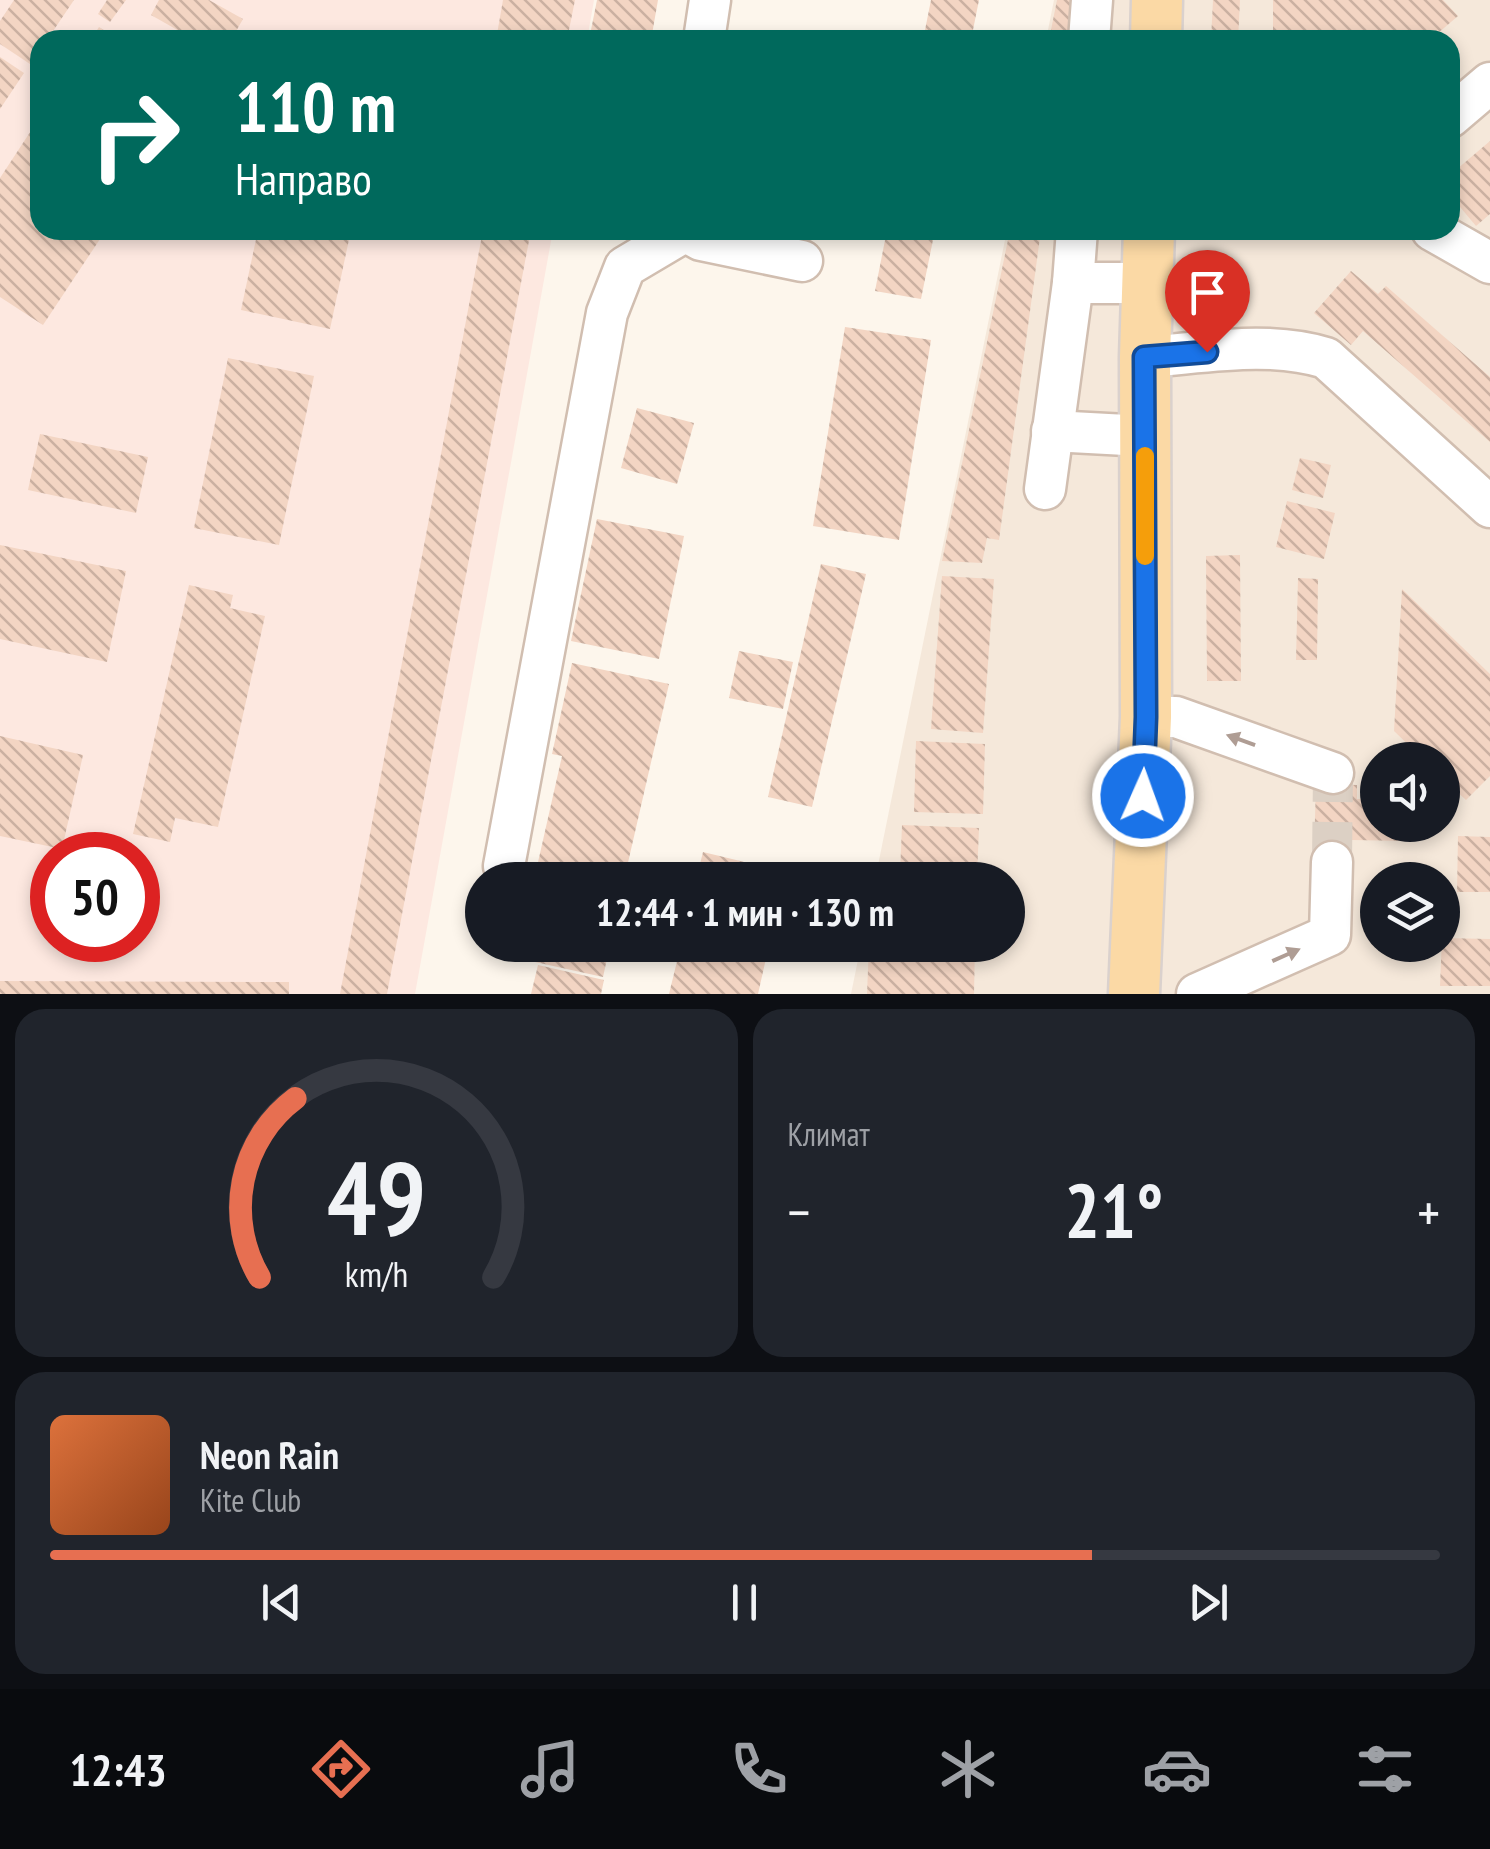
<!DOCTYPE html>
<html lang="ru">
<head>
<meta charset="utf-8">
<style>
	body { margin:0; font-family:"PT Sans Narrow",sans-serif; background:#20242c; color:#f1f3f6; height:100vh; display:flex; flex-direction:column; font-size:38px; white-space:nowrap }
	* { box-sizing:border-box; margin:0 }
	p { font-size:32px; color:#9ea1a6 }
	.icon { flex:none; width:55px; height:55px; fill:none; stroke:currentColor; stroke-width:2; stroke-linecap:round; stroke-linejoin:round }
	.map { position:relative; height:994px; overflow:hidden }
	.panel { display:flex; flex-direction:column; gap:15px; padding:15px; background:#0d0f14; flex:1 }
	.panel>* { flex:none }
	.guide { position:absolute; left:30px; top:30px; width:1430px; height:210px; border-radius:30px; box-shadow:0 5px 15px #0003; background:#00695c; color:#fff; overflow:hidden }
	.controls { position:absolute; left:1360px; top:742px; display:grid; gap:20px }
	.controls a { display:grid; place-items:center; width:100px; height:100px; border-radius:50%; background:#171b24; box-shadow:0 5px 15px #0003; font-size:50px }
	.speed { position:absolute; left:30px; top:832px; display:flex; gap:20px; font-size:50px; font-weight:700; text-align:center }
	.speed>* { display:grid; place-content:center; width:130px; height:130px; border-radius:50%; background:#171b24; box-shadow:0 5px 15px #0003; line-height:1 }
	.speed .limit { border:15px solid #d22; background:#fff; color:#111 }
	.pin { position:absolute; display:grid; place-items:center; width:85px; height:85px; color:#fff; margin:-102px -42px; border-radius:50% 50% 50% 0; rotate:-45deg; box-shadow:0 0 10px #0007 }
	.pin .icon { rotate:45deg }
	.me { position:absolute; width:110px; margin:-55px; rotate:2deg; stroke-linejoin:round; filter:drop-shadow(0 0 8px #0008) }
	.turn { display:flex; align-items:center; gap:35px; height:210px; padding:0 40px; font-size:45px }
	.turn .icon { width:130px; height:130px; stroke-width:2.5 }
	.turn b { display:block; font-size:70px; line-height:85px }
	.big { font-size:75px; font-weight:700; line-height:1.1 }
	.panel .card { flex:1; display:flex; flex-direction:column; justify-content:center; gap:15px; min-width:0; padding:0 35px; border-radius:30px; background:#20242c }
	.panel .dial { align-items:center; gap:0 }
	.dial svg { height:260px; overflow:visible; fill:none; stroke:#363941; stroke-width:7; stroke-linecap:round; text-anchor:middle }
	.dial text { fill:#f1f3f6; stroke:none }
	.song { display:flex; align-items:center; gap:30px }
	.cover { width:120px; height:120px; border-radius:15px; background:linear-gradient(135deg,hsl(20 70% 55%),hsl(20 70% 35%)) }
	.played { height:10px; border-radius:5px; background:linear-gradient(90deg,#e76f51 75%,#363941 75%) }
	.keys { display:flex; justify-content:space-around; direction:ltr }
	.heat { display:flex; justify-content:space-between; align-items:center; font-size:55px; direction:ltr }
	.panel .tiles { flex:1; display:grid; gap:15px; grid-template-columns:1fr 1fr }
	.card:last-child { grid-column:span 2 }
	.trip { position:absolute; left:465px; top:862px; width:560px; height:100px; border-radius:50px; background:#171b24; box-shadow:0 5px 15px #0003; font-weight:700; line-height:100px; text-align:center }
	.dock { display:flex; height:160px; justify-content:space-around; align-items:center; background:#090b0e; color:#9ea1a6 }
	.dock .icon { width:70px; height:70px }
	.dock .selected { color:#e76f51 }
	.dock b { font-size:45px; color:#f1f3f6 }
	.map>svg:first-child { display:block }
</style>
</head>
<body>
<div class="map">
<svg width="1490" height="994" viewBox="0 0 1490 994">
	<defs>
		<pattern id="building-back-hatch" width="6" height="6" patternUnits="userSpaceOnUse" patternTransform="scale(2.5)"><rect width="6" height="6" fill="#f3d5c3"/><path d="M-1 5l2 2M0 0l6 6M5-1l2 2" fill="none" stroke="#cab0a1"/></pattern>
	</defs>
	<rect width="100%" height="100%" fill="#fdf6ec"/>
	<!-- residential -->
	<path fill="#f5e8da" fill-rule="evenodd" d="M1054,0H1490V994H851L861,945H1008V880H875L1007,230H1450V40H1046ZM1378,760H1442V825H1378ZM1378,880H1442V945H1378Z"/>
	<!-- commercial -->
	<path fill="#fde8e0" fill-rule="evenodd" d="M0,0H594L587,40H40V230H553L415,994H0ZM52,855H138V940H52Z"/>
	<!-- building -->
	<g fill="url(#building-back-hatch)">
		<path d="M14,0H74L47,40H40V50L30,64L0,44V21Z"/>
		<path d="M107,0H126L110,22L98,14Z"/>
		<path d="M159,0H209L243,19L231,40H195L151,15Z"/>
		<path d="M503,0H575L567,40H496Z"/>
		<path d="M597,0H658L651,40H589Z"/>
		<path d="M931,0H979L971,40H923Z"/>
		<path d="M1057,0H1073L1067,40H1049Z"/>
		<path d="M1213,0H1240L1238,40H1211Z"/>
		<path d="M1273,0H1443L1458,16L1430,40H1273Z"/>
		<path d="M99,27L119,40H91Z"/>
		<path d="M0,57L24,73L0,109Z"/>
		<path d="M40,117V230H106L43,325L0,297V178Z"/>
		<path d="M1490,141V214L1476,226L1450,195V175Z"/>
		<path d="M258,230H351L330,329L241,310Z"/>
		<path d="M483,230H531L387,994H340Z"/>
		<path d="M887,230H935L921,299L875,291Z"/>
		<path d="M1010,230H1041L999,540L987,538L982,563L942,561Z"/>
		<path d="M1351,271L1378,294L1386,286L1490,377V442L1363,331L1351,345L1314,313Z"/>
		<path d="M845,327L931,340L899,540L813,526Z"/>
		<path d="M228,358L314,376L279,545L194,528Z"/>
		<path d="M637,408L694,423L677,484L621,468Z"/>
		<path d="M40,434L148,457L136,513L28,490Z"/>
		<path d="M1300,458L1331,465L1323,498L1292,490Z"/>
		<path d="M1287,501L1335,513L1324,559L1276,547Z"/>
		<path d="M597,519L684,536L659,659L571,641Z"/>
		<path d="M0,545L126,571L107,662L0,639Z"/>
		<path d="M1240,555L1241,681H1207L1206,556Z"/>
		<path d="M821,564L866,574L812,807L768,797Z"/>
		<path d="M942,576L994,579L983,733L931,729Z"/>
		<path d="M1298,578L1318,579L1317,660H1296Z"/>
		<path d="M189,585L233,595L230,608L265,616L218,827L175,818L170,842L133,834Z"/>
		<path d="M1402,589L1490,674V776L1466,800L1442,778V760H1424L1394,731Z"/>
		<path d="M739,651L793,662L783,709L729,698Z"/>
		<path d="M572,663L669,684L624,880H534L562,756L552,754Z"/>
		<path d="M0,736L83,755L62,849L0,836Z"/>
		<path d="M916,741L985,744L983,814L914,812Z"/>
		<path d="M1316,784L1357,785V799H1378V825H1405L1404,841L1352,840V852L1314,851Z"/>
		<path d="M902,825L979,828L977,877L900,874Z"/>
		<path d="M1458,836L1490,837V892H1457Z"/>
		<path d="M703,852L786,872L785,880H696Z"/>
		<path d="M1442,938L1490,939V986H1440Z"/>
		<path d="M520,945H610L603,977L517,958Z"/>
		<path d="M681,945H769L758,994H669Z"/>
		<path d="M869,945H975L974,994H867Z"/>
		<path d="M538,965L604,980L601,994H531Z"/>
		<path d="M0,981L289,982V994H0Z"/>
	</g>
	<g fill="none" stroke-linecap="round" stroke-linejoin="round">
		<!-- minor-tunnel -->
		<path stroke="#dcd0c4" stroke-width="40" stroke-dasharray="40 20" stroke-linecap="butt" d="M1332,862L1333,773"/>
		<!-- minor casing -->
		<g stroke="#d1beb0" stroke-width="45">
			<g id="minor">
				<path d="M704,40L710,0"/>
				<path d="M1089,40L1092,0"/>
				<path d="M1450,117L1490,83"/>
				<path d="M683,230L701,240L802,261"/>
				<path d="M1432,230L1490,263"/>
				<path d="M1073,283H1147"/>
				<path d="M1145,357C1204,353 1268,340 1326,358L1490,507"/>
				<path d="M1052,431L1145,436"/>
				<path d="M1045,489L1073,283L1077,230"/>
				<path d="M1146,717H1176L1333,773"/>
				<path d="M504,866L607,313L625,267L684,232"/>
				<path d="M1197,994L1330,935L1332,862"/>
			</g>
		</g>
		<!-- major casing -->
		<g stroke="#dad1cd" stroke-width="55">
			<g id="major">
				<path d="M1156,40L1157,0"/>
				<path d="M1134,994L1146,717L1145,357L1149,230"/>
			</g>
		</g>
		<!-- minor -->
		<use href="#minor" stroke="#fff" stroke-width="40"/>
		<!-- major -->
		<use href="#major" stroke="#fbd9a5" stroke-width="50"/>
	</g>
	<!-- one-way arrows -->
	<defs><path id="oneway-solid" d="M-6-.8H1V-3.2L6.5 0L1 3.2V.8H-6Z" transform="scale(2.5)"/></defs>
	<g fill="#af9d94">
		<use href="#oneway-solid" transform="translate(1241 740) rotate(-160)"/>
		<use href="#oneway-solid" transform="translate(1286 955) rotate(-24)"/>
	</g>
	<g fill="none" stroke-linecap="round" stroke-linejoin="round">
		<!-- route casing -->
		<g stroke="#114b97" stroke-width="25">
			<path id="route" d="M1143,796L1146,717L1144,357L1207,352"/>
		</g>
		<!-- route -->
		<use href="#route" stroke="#1a73e8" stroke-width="18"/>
		<!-- slow -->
		<path stroke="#f59e0b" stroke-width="18" d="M1145,456V556"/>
	</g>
</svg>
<div class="controls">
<a><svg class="icon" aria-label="sound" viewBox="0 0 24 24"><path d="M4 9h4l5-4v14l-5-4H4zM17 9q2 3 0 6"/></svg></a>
<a><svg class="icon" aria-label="layers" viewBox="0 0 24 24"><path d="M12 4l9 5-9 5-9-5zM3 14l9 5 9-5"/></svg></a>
</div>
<div class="speed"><div class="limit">50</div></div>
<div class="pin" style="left:1207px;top:352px;background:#d93025"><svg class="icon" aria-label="arrive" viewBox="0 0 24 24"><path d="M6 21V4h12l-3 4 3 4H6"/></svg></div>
<svg class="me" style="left:1143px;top:796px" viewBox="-20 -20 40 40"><circle r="17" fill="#1a73e8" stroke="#fff" stroke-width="3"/><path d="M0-11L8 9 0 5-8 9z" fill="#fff"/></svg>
<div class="trip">12:44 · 1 мин · 130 m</div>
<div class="guide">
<div class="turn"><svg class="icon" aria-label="right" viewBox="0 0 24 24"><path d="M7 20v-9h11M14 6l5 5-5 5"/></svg><div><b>110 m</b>Направо</div></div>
</div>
</div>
<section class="panel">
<div class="tiles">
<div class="card dial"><svg viewBox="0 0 100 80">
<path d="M14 69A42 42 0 1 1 86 69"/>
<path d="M14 69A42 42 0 0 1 25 14" stroke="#e76f51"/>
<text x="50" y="56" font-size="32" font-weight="700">49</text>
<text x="50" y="72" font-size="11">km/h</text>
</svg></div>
<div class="card"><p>Климат</p>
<div class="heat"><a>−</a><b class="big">21°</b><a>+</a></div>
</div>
<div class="card">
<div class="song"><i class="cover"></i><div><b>Neon Rain</b><p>Kite Club</p></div></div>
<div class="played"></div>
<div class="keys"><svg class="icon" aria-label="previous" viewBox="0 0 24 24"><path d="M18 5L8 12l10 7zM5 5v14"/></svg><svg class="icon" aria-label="pause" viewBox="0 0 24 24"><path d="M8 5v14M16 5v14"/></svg><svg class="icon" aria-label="next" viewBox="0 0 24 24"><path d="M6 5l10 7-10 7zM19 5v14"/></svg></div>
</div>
</div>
</section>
<nav class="dock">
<b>12:43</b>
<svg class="icon selected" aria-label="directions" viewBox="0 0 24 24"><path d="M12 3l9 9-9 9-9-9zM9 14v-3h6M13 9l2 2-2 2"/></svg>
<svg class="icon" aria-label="music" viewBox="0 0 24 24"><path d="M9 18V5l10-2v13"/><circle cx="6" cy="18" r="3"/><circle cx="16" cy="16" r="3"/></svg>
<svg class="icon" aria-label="phone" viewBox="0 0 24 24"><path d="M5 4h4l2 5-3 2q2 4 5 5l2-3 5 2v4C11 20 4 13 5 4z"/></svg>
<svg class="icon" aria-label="climate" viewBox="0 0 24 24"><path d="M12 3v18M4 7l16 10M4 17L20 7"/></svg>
<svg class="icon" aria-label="car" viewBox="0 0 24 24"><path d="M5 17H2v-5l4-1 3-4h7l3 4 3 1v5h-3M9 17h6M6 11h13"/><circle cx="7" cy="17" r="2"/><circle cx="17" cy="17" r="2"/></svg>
<svg class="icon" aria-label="filters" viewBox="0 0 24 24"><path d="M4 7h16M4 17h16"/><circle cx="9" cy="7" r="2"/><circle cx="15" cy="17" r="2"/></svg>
</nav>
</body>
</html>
